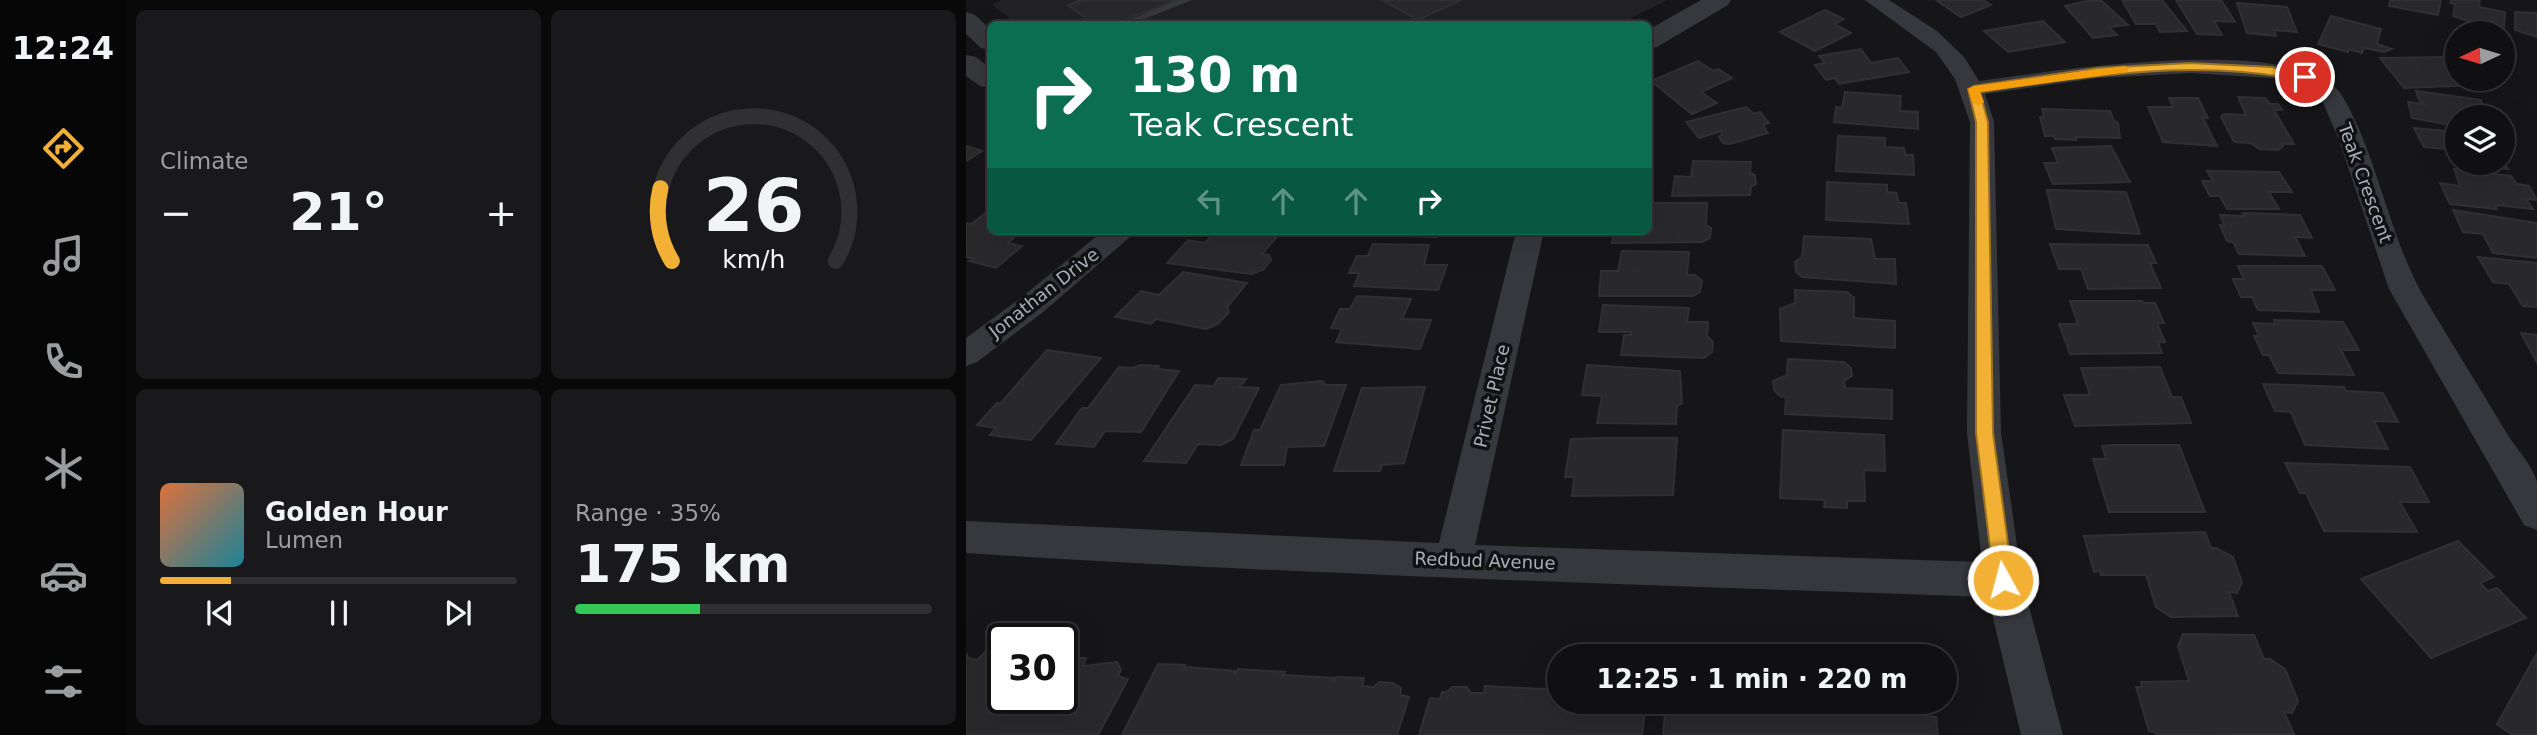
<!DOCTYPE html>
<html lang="en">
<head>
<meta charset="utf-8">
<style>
	body { margin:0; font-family:"DejaVu Sans",sans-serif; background:#19191b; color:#f1f3f6; height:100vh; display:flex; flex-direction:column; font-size:26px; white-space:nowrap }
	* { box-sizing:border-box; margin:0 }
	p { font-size:23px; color:#9c9d9f }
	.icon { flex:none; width:38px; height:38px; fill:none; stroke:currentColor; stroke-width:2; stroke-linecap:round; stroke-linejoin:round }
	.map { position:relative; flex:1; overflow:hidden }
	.sheet { display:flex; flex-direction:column; gap:10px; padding:10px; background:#09090a; width:840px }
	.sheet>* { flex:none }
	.top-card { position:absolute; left:21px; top:21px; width:665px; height:214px; border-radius:10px; box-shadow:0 7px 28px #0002,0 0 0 2px #303032; background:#0b6e4f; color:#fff; overflow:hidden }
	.needle { width:46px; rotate:266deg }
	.tools { position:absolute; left:1479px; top:21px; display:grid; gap:14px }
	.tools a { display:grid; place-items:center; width:70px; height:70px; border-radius:50%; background:#101012; box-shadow:0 7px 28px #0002,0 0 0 2px #303032; font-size:35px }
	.speed { position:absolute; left:21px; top:623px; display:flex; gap:14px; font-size:35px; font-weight:700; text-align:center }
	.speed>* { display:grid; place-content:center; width:91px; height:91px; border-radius:50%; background:#101012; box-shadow:0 7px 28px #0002,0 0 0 2px #303032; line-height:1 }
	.speed .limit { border:4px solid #111; border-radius:10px; background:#fff; color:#111 }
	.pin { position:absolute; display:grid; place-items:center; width:60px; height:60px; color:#fff; margin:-30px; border:4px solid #fff; border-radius:50%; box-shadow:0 2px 7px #0007 }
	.me { position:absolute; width:77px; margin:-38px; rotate:353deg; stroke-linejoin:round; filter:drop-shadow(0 0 5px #0008) }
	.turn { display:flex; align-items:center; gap:24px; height:147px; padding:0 28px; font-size:32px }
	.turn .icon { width:91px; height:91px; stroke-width:2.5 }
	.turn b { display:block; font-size:49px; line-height:60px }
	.lanes { display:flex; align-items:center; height:66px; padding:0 28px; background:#0003; justify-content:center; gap:35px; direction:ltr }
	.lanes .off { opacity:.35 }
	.big { font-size:52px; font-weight:700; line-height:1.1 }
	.sheet .card { flex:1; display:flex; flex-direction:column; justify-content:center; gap:10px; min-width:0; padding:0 24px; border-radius:10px; background:#19191b }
	.sheet .dial { align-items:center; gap:0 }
	.dial svg { height:182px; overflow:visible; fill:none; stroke:#303032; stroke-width:7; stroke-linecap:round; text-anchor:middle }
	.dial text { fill:#f1f3f6; stroke:none }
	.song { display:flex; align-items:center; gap:21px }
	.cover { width:84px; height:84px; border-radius:10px; background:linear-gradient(135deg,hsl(20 70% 55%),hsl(190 70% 35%)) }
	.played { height:7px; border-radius:4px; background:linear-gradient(90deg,#f2b134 20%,#303032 20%) }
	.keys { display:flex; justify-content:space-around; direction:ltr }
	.heat { display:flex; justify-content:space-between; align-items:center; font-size:38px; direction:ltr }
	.charge { height:10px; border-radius:5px; background:linear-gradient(90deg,#34c759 35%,#303032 0) }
	.sheet .tiles { flex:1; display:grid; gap:10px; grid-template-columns:repeat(2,1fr) }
	.trip { position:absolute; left:581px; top:644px; width:410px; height:70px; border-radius:35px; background:#101012; box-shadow:0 7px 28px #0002,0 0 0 2px #303032; font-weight:700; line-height:70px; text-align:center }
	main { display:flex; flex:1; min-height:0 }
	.menu { display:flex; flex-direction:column; width:126px; justify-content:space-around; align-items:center; background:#060607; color:#9c9d9f }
	.menu .icon { width:49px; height:49px }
	.menu .on { color:#f2b134 }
	.menu b { font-size:32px; color:#f1f3f6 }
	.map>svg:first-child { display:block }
</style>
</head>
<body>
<main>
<nav class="menu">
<b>12:24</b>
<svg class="icon on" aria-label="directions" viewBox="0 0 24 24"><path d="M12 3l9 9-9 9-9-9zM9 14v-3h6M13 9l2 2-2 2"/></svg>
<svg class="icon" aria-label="music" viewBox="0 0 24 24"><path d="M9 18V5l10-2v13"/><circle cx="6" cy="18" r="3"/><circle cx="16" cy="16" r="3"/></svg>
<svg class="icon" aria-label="phone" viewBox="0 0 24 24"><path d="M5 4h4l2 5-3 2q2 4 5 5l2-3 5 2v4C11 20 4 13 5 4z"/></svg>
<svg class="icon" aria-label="climate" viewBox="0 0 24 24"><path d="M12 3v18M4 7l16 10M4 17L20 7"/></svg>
<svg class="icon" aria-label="car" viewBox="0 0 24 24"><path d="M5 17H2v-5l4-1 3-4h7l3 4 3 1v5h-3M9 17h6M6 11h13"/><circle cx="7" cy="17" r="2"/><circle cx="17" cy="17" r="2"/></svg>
<svg class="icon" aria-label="filters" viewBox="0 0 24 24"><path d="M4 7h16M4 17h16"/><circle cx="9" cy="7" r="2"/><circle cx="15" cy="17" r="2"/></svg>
</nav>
<section class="sheet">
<div class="tiles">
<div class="card"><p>Climate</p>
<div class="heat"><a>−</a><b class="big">21°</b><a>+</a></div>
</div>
<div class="card dial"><svg viewBox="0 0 100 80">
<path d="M14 69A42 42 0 1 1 86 69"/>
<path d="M14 69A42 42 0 0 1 9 37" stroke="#f2b134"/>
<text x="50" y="56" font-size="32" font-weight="700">26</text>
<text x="50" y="72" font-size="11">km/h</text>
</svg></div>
<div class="card">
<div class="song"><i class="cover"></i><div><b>Golden Hour</b><p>Lumen</p></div></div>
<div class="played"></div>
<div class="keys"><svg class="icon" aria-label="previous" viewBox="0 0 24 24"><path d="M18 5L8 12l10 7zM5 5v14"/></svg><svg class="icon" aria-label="pause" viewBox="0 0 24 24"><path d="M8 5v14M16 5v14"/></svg><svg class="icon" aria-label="next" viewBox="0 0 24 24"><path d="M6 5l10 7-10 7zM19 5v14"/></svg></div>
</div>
<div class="card"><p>Range · 35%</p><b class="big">175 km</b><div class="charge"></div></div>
</div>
</section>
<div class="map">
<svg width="1571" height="735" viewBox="0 0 1571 735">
	<rect width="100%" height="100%" fill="#161618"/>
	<!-- built -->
	<path fill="#222225" d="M36,0H701L654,24H50L26,4Z"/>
	<!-- building -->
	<g fill="#29292c" stroke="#303034" stroke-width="2">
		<path d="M116,0H211L147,24H128L102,5Z"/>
		<path d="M416,0H495L452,20Z"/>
		<path d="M970,0H1017L1025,5L995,17Z"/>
		<path d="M1156,0H1196L1221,31L1194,32L1190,24H1170Z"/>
		<path d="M1210,0H1255L1269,22L1248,21L1256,35L1231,34Z"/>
		<path d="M1424,0H1475L1472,15L1423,6Z"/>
		<path d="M1485,0H1514L1513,7L1539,12L1538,28L1524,24L1523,28L1487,16L1489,4L1484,3Z"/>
		<path d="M1120,1H1136L1162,25L1143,27L1151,35L1127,38L1099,6Z"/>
		<path d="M1271,3L1321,7L1331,32L1308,30L1310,36L1281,33Z"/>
		<path d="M859,10L878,19L869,24L885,33L849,51L814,32Z"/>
		<path d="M1549,12L1571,13V37L1549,30Z"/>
		<path d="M1365,16L1415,29L1411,44L1426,49L1418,52L1398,48L1396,53L1383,49L1382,52L1352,44Z"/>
		<path d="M1077,21L1099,42L1042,52L1018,31Z"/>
		<path d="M895,49L905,63L932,58L943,72L873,84L869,78L860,80L849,65L859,63L853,56Z"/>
		<path d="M1482,57L1491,66V79H1504L1510,85L1438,88L1414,58Z"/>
		<path d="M732,61L748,71L752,69L766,78L735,92L751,103L726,114L685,81Z"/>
		<path d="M1450,91L1515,100L1521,117H1491L1490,126L1446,118L1442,102L1458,104L1453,100Z"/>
		<path d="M879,92L935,96L934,111L952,112V129L868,122L870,107L876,108Z"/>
		<path d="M1272,97L1299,98L1304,104H1312L1316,110H1308L1328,144H1316L1317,146L1312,150L1294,149L1284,143L1268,142L1255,117L1258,114L1280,115Z"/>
		<path d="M1203,98H1232L1242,118H1237L1251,146L1197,142L1182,107H1207Z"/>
		<path d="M780,107L788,114L794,112L803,123L797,125L802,133L764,144L757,143L753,137L757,133L755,131L733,138L720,122Z"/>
		<path d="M1076,109L1144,111L1148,121L1152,123L1154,138L1109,137L1110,140L1089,139L1088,136H1079L1074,117H1078Z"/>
		<path d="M1448,128L1491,132V163L1536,162L1542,169L1488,164L1479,149L1458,147Z"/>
		<path d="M872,136L919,138V147L938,148L939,155H947L948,175L870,171Z"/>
		<path d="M0,146L16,151L0,161Z"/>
		<path d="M1145,146L1164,182L1087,184L1078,163H1092L1086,148Z"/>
		<path d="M727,161L785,162L784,173L789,175L790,184L785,187L784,195L706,196L709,176L725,177Z"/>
		<path d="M1488,169L1545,176L1551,184L1563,186L1571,200L1560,199L1567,209L1529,205L1531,209L1484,204L1474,183L1494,186Z"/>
		<path d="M1241,171L1313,172L1326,192H1303L1313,209H1261L1254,196H1244L1236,181H1247Z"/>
		<path d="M861,182L921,185V192L930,193L933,203H940L943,224L860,220Z"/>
		<path d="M1081,190L1160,192L1174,234L1090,229Z"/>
		<path d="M682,203H741L740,225L745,228L744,238L736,242L646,243L648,231H682Z"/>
		<path d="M1487,210L1571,223V258L1527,253L1517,234L1497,232Z"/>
		<path d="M21,212L24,213V231H55L42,243L56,246L30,268L3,261L7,259L0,257V223L5,224Z"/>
		<path d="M1277,213L1334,215L1346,238L1329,237L1339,256L1273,254L1267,242L1261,241L1254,225L1259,226L1254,215L1278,216Z"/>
		<path d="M250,231H311L315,232L296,254L303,255L305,260L297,270L285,274L201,263L222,240L239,243Z"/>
		<path d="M410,231H474L471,237L408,235Z"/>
		<path d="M838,236L905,239L909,259H929L930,284L836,277L830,272L829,262L836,257Z"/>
		<path d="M407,244L463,245L458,265H481L472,290L388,286L393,273H383L391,256H402Z"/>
		<path d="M1084,244L1182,245L1190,263H1184L1195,288L1122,289L1115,269H1093Z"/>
		<path d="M656,251L723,252L721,275H729L736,281L734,292L727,296H633L635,271H652Z"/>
		<path d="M1512,257L1571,263V307L1557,306L1543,284L1527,282Z"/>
		<path d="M1272,266H1356L1369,290H1345L1353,312L1292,310L1286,297H1275L1267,279H1278Z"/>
		<path d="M217,272L281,283L261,307L263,312L252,324L240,329L190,319L185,324L149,317L175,291L193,295Z"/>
		<path d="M829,290L881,292L888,298V318L929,321V348L815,341L814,309L829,303Z"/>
		<path d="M391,296L445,299L436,319L465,320L454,349L370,342L376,329L365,328L374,309H384Z"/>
		<path d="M1104,301H1176L1177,303H1189L1198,323H1191L1199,342H1192L1196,353L1104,354L1093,324H1112Z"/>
		<path d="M637,305L723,308L721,322H742L741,336L747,342L746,352L738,358L655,355L658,335H665V332H633Z"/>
		<path d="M1308,320L1377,322L1393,350H1375L1388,375L1312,373L1303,355H1297L1288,336H1293L1287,323L1309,324Z"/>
		<path d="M1555,333L1571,335V363L1569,359Z"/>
		<path d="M81,350L135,358L65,440L24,435L30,428L11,425L31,403L34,404Z"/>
		<path d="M822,359L878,362L885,368L886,376L878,381L879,388L926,390V419L819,414L820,397L814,396L808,390L807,381L821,375Z"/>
		<path d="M174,365L193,366L191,369L213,371L175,432L139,431L128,447L90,444L116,408H122L153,367L167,368Z"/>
		<path d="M621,365L714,371L716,403L711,406L710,424L631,423L636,396L616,395Z"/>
		<path d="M1194,367L1206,397H1215L1225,423L1109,426L1098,395H1124L1115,368Z"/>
		<path d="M252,378L280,379L273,387L293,388L267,439L255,445L232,444L220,463L178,461L229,385L248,386Z"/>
		<path d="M356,381L360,385H380L358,446L321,447L318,465H275L288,430H294L315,385Z"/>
		<path d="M1297,384L1378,387L1380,391L1417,393L1432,422L1408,421L1422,449L1339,445L1325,412L1309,411Z"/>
		<path d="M459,387L438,463L416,465L414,471H368L396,388Z"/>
		<path d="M817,430L918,435L919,471L898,470L899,501H881V508L858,507L859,500L814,498Z"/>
		<path d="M635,438H711L707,495L606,496L608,477H599L605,439Z"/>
		<path d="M1146,445H1213L1239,512H1143L1127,459H1140L1136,446Z"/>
		<path d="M1319,463L1444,467L1463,502H1434L1451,532L1358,531L1340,493H1334Z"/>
		<path d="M1239,532L1245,548H1250L1267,557L1276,583L1271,593L1263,592L1272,616L1205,617L1190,607L1180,575H1135L1134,571L1128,572L1118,536Z"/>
		<path d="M1492,541L1528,577L1514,583L1522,591L1531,588L1560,618L1465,658L1395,579Z"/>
		<path d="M1217,634L1288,635L1298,659H1304L1319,669L1332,701L1326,713L1318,712L1328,734L1191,735L1189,732L1183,731L1170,687H1176L1175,682L1223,681L1212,646Z"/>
		<path d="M19,652L37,653V698H96V658H120L117,666L151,662L155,670L152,676L162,679L132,735H0V653L2,658L11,660Z"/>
		<path d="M1571,653V735H1546L1531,724Z"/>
		<path d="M192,664L219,665L217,670L221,667L269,671V675L272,669L319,672L316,677L319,675L368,678L367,682L370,677L398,678L396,686L408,687L413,682L427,683L435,688L434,695L443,697L431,735H156Z"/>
		<path d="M519,686L593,690V702H667L669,709H679L676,735H453L464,698L474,699L476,692H481L486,687H501L505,693H518Z"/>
		<path d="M700,702H918V706H933L937,702H951L959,707L960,716L970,717L972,735H697Z"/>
	</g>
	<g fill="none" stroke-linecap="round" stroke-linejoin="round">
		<!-- service -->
		<path fill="#37383d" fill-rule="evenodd" d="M212,0H226L166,24H153Z"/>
		<!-- minor -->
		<g fill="#37383d" fill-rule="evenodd">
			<path d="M899,0H923L971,31L998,57L1013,81C1080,72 1339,30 1377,97C1413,159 1424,242 1461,302C1488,347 1516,392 1543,437C1552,450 1567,467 1571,482C1571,496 1571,516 1571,530L1558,525L1423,289L1373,140L1356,100L1332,82L1306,78L1224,73L1132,78L1019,94L1028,122L1035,433L1056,580L1097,735H1055L1022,597C681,585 340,575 0,553V521L473,543L550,231H578L509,545L1016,562L1001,433L1004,122L989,79L970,52Z"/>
			<path d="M137,231H168L164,237L76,313L11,362L0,366V338L56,297Z"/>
		</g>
		<!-- tertiary -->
		<g fill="#37383d" fill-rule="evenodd">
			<path d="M735,0H765L762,5L691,47L682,49V30Z"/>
			<path d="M0,12L9,15L24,29V50L15,48L0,34Z"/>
			<path d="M0,55L10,57L24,68V88L14,86L0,76Z"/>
		</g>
	</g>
	<!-- route -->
	<path fill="#f2b134" stroke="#9d7322" stroke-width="2" d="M1224,63L1306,67L1344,77L1339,81C1231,58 1122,76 1014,92L1022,122L1027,433L1047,580L1044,586L1037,589L1030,586L1028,580L1010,433V122L1002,89L1008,86L1132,68Z"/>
	<!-- slow -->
	<path fill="#f59e0b" d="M1158,66L1162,67V72L1014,92L1018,102L1012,106L1006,102L1002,89L1008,86Z"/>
	<g text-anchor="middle" stroke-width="7" stroke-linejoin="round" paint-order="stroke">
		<!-- street labels -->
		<g font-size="18" fill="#a8adb8" stroke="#111113">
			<text transform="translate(1399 183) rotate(70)" y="6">Teak Crescent</text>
			<text transform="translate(78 293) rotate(-38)" y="6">Jonathan Drive</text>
			<text transform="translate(526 396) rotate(-77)" y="6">Privet Place</text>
			<text transform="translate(519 561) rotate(2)" y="6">Redbud Avenue</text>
		</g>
	</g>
</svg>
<div class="tools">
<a><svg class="needle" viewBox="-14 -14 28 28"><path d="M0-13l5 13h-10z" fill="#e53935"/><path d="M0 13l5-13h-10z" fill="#9c9d9f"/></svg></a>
<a><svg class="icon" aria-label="layers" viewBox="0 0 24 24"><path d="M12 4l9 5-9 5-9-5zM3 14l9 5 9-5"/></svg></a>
</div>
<div class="speed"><div class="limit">30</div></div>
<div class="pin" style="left:1339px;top:77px;background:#d93025"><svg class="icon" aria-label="arrive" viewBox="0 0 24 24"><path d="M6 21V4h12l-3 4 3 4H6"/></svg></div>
<svg class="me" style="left:1037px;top:580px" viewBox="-20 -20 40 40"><circle r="17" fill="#f2b134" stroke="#fff" stroke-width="3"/><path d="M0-11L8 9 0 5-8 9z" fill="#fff"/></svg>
<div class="trip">12:25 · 1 min · 220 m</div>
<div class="top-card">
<div class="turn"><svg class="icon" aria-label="right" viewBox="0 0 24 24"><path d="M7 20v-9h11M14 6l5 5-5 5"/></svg><div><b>130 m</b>Teak Crescent</div></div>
<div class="lanes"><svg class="icon off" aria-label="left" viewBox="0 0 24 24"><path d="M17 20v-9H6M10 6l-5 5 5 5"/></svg><svg class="icon off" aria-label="ahead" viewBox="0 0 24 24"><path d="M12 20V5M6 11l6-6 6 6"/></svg><svg class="icon off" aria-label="ahead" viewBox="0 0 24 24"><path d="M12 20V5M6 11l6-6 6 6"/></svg><svg class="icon" aria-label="right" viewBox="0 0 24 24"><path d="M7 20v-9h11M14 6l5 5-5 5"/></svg></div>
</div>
</div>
</main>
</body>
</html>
